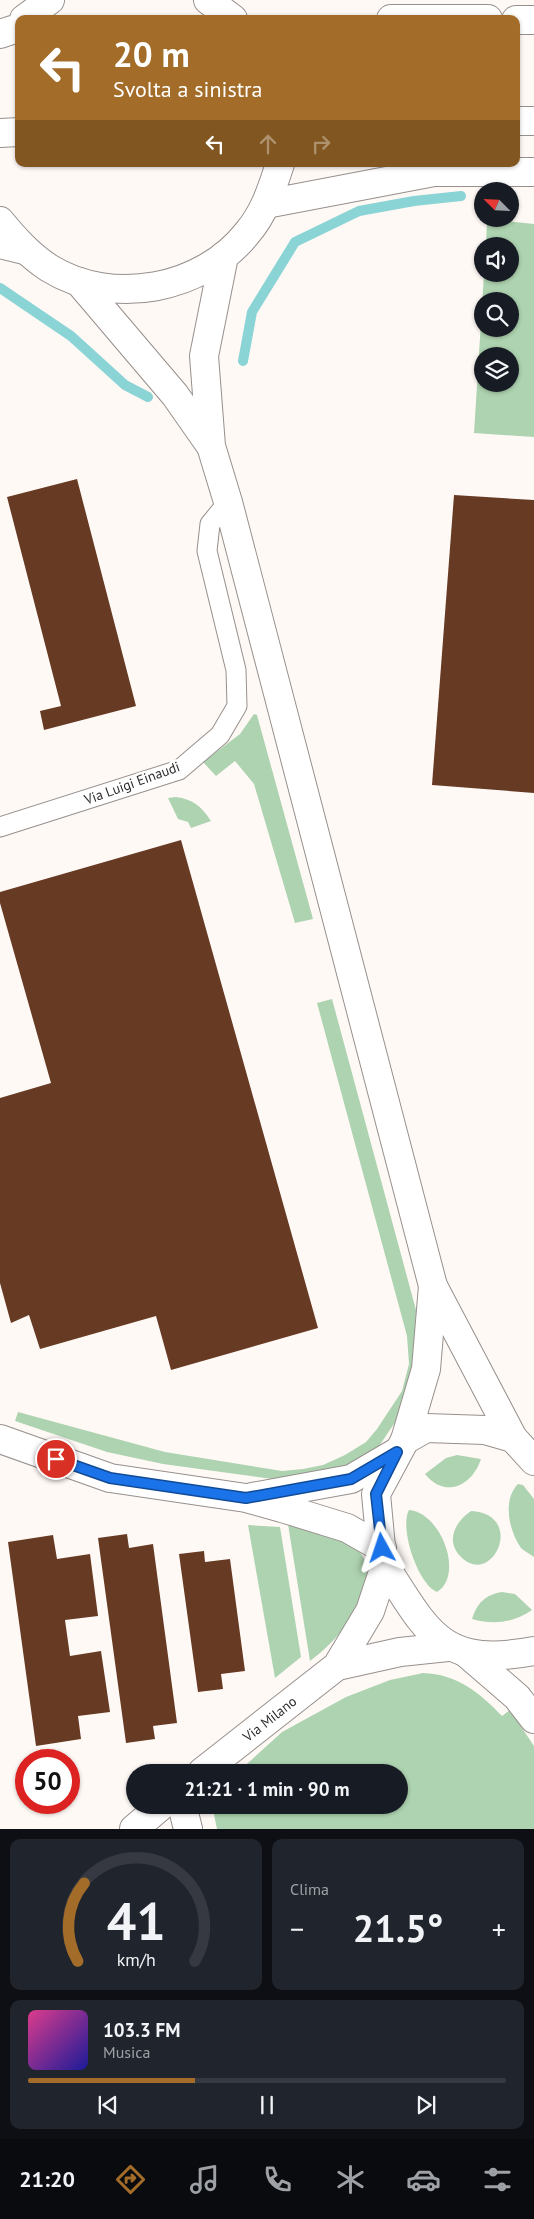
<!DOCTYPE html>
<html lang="it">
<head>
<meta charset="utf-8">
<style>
	body { margin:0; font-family:"PT Sans",sans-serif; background:#20242c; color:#f1f3f6; height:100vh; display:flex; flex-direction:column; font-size:19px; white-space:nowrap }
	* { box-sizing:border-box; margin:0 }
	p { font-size:16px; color:#9ea1a6 }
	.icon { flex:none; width:28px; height:28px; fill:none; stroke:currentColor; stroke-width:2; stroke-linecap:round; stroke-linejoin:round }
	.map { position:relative; height:1829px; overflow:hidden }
	.panel { display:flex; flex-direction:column; gap:10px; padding:10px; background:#0d0f14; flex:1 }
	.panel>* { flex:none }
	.top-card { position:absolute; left:15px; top:15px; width:505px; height:152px; border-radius:10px; box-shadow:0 1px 4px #0004; background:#a36c28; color:#fff; overflow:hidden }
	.needle { width:32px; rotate:294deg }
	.buttons { position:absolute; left:474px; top:182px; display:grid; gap:10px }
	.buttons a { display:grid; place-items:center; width:45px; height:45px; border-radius:50%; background:#171b24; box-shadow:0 1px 4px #0004; font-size:25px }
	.speed { position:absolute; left:15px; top:1749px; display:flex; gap:10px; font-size:25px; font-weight:700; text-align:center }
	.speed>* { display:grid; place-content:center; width:65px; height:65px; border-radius:50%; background:#171b24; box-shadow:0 1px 4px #0004; line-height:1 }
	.speed .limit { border:8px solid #d22; background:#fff; color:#111 }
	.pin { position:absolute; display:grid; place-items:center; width:42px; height:42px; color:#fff; margin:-21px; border:2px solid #fff; border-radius:50%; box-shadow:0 1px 5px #0007 }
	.me { position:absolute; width:55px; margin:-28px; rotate:355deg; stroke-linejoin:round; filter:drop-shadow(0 0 4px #0008) }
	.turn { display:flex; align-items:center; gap:18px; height:105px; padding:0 15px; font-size:22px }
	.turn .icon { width:65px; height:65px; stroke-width:2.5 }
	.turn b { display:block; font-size:35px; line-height:42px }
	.lanes { display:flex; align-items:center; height:48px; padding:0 15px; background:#0003; justify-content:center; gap:25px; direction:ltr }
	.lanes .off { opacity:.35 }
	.big { font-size:38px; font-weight:600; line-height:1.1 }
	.panel .tile { flex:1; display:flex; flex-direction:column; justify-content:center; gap:8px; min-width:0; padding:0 18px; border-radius:10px; background:#20242c }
	.panel .dial { align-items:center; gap:0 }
	.dial svg { height:130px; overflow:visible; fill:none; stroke:#363941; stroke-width:7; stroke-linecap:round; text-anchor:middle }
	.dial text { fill:#f1f3f6; stroke:none }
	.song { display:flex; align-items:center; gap:15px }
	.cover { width:60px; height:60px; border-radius:8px; background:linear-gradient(135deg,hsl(330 70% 55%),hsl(240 70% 35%)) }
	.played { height:5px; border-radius:2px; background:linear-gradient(90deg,#a36c28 35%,#363941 35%) }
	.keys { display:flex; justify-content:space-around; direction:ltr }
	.heat { display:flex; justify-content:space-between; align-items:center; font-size:28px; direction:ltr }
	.panel .tiles { flex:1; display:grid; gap:10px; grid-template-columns:1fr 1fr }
	.tile:last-child { grid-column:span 2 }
	.trip { position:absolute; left:126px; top:1764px; width:282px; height:50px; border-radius:25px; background:#171b24; box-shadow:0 1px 4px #0004; font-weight:600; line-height:50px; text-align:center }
	.tabs { display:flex; height:80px; justify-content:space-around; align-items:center; background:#090b0e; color:#9ea1a6 }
	.tabs .icon { width:35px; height:35px }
	.tabs .on { color:#a36c28 }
	.tabs b { font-size:22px; color:#f1f3f6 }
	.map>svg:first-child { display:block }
</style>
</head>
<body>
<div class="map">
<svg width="534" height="1829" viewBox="0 0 534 1829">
	<rect width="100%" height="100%" fill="#fff9f6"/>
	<!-- green -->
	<g fill="#aed3b0" fill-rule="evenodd">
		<path d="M487,219L534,224V437L474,433L484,274H510V246H486ZM482,301H510V329H482ZM482,356H510V384H482Z"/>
		<path d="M254,714L257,715L313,919L295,923L254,784L235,761L216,776L203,762L240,734Z"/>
		<path d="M176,797C193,799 202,807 211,821L191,828L188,822L178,819L168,798Z"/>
		<path d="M332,999L416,1310L414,1364L400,1415L377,1449L359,1465L280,1480L163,1464L107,1452L15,1421L18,1412L165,1452L282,1471L303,1469L323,1465L345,1455L366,1442L377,1429L402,1391L409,1364L407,1336L317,1003Z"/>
		<path d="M457,1455L481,1459C472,1486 445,1499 425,1474L446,1458Z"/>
		<path d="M518,1484L523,1485L534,1499V1557C530,1554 524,1551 521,1548C509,1531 502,1500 518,1484Z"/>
		<path d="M409,1510C440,1512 465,1574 437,1592C418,1585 399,1528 409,1510Z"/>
		<path d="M471,1511C527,1514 492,1590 460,1556C445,1540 456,1521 471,1511Z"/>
		<path d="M287,1518C310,1523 336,1531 354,1546C393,1580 338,1641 310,1661Z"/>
		<path d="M248,1525L280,1527L301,1657L275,1678Z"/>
		<path d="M502,1592L515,1594L532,1610C513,1623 494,1625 472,1619C477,1603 485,1595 502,1592Z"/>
		<path d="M423,1673C457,1674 480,1693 502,1716L510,1710L534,1746V1829H217L212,1805H400V1772H238L282,1732L346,1697L390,1680Z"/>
	</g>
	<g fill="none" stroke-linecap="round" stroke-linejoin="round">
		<!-- stream -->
		<g stroke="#8bd4d5" stroke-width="10">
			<path d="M0,288L71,336L125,385L148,397"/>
			<path d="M243,361L252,312L295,242L359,211L414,201L461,196"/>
		</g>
	</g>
	<!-- building -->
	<g fill="#673a23">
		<path d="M77,479L136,706L44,730L40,711L61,706L7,497Z"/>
		<path d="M454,495L534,500V793L432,785Z"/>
		<path d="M181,840L318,1328L171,1370L156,1316L40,1349L29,1315L11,1323L0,1283V1098L51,1083L0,903V892Z"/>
		<path d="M127,1534L129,1548L153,1544L177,1723L153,1726L155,1739L126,1743L98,1538Z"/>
		<path d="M53,1535L57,1559L90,1554L98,1616L65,1620L70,1656L101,1651L110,1712L78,1716L81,1739L36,1746L8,1542Z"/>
		<path d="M204,1551L205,1562L230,1559L245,1671L221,1674L223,1689L198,1692L179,1554Z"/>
	</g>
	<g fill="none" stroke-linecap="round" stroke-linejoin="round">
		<!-- service casing -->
		<g stroke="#97908d" stroke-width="21">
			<path id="service" d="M0,827L179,770L220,735L237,706L236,670L207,551L210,524L228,502"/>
		</g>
		<!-- minor casing -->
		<g stroke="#97908d" stroke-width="30">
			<g id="minor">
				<path d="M0,1439L110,1478L246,1498L282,1508L347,1528L382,1548"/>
				<path d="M252,1497L351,1479L397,1452"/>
				<path d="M337,1666L400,1652L448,1647"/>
				<path id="s1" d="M202,1772L337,1666L370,1611L385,1566"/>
				<path d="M182,1805L188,1829"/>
				<path d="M134,1829L162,1805"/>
			</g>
		</g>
		<!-- secondary casing -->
		<g stroke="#97908d" stroke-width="30">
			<g id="secondary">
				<path d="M208,0L233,19"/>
				<path d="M24,19L50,0"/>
				<path d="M0,221C15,239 29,255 49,268C112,307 203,290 248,232C265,212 272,188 280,164"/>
				<path d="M224,256L204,356L211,446L228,502L433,1286L513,1438L534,1461"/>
				<path d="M79,282L175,395L210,445"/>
				<path d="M513,1438L485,1430L426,1428L405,1440L376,1494L382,1558L385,1566C429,1635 443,1668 534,1651"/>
				<path d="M405,1440L426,1369L433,1286"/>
				<path d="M466,1653L517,1697L534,1719"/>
			</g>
		</g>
		<!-- trunk casing -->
		<g stroke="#97908d" stroke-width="30">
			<g id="trunk">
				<path d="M391,19H488"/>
				<path d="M516,20H534"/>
				<path d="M0,34L12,30"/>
				<path d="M516,121H534"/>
				<path d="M0,133L19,132"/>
				<path d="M266,204L434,172H534"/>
				<path d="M0,244L24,250"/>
			</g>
		</g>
		<!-- service -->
		<use href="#service" stroke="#fff" stroke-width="19"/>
		<!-- minor -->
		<use href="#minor" stroke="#fff" stroke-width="28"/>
		<!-- secondary -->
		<use href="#secondary" stroke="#fff" stroke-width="28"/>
		<!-- trunk -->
		<use href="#trunk" stroke="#fff" stroke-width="28"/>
	</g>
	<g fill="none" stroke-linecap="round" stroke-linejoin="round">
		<!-- route casing -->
		<g stroke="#114b97" stroke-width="12">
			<path id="route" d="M56,1459L110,1478L246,1498L351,1479L397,1452L376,1494L382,1548"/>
		</g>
		<!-- route -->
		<use href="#route" stroke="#1a73e8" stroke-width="9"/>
	</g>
	<g text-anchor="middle" stroke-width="5" stroke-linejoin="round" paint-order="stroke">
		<!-- street labels -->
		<g font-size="14" fill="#2f2c2b" stroke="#fff">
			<text transform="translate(132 783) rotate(-20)" y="5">Via Luigi Einaudi</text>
			<text dy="5" stroke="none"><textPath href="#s1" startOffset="86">Via Milano</textPath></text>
		</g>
	</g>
</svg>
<div class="buttons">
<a><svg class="needle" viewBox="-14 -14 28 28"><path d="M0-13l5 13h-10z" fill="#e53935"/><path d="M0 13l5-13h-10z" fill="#9ea1a6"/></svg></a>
<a><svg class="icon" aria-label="sound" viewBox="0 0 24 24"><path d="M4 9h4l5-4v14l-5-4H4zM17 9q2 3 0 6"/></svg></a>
<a><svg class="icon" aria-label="search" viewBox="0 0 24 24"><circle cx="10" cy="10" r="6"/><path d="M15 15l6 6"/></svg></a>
<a><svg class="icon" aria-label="layers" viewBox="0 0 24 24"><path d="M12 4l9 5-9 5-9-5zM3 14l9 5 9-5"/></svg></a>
</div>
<div class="speed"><div class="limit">50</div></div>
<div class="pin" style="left:56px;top:1459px;background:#d93025"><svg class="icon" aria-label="arrive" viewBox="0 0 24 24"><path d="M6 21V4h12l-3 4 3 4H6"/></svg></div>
<svg class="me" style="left:382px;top:1548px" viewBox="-20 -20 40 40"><path d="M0-17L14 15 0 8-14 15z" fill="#1a73e8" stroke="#fff" stroke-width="4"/></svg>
<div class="trip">21:21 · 1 min · 90 m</div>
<div class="top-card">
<div class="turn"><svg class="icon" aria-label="left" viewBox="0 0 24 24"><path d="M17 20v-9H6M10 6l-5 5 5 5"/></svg><div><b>20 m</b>Svolta a sinistra</div></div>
<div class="lanes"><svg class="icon" aria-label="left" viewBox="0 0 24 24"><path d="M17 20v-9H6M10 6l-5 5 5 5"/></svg><svg class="icon off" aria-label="ahead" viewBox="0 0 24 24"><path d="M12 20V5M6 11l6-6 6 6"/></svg><svg class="icon off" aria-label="right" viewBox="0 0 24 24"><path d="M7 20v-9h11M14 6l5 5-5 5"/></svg></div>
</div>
</div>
<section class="panel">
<div class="tiles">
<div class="tile dial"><svg viewBox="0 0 100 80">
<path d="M14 69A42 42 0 1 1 86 69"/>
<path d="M14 69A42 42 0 0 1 18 21" stroke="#a36c28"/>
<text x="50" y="56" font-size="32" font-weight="700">41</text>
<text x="50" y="72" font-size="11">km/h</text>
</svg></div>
<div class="tile"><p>Clima</p>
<div class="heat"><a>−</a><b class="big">21.5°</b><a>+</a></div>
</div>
<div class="tile">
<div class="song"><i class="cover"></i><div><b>103.3 FM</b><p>Musica</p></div></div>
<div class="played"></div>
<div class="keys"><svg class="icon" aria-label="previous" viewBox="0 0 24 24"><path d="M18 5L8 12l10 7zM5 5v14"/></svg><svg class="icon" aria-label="pause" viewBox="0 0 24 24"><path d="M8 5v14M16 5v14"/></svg><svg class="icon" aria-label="next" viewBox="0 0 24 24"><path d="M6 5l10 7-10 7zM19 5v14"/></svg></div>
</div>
</div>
</section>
<nav class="tabs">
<b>21:20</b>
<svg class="icon on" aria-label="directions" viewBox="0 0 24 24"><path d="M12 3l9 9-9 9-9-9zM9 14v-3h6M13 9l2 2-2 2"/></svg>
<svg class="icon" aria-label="music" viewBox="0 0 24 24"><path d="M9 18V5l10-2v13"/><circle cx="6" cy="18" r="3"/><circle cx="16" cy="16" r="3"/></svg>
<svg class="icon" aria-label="phone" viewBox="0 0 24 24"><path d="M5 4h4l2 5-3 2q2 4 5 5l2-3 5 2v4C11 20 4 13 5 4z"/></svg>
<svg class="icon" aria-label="climate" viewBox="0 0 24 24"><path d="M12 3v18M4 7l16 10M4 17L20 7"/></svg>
<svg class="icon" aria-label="car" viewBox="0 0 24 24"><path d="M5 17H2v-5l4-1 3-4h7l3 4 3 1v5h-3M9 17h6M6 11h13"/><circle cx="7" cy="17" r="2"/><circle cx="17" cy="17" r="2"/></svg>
<svg class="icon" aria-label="filters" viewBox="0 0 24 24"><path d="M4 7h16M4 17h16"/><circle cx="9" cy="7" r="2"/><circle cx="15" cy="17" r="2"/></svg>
</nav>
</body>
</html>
